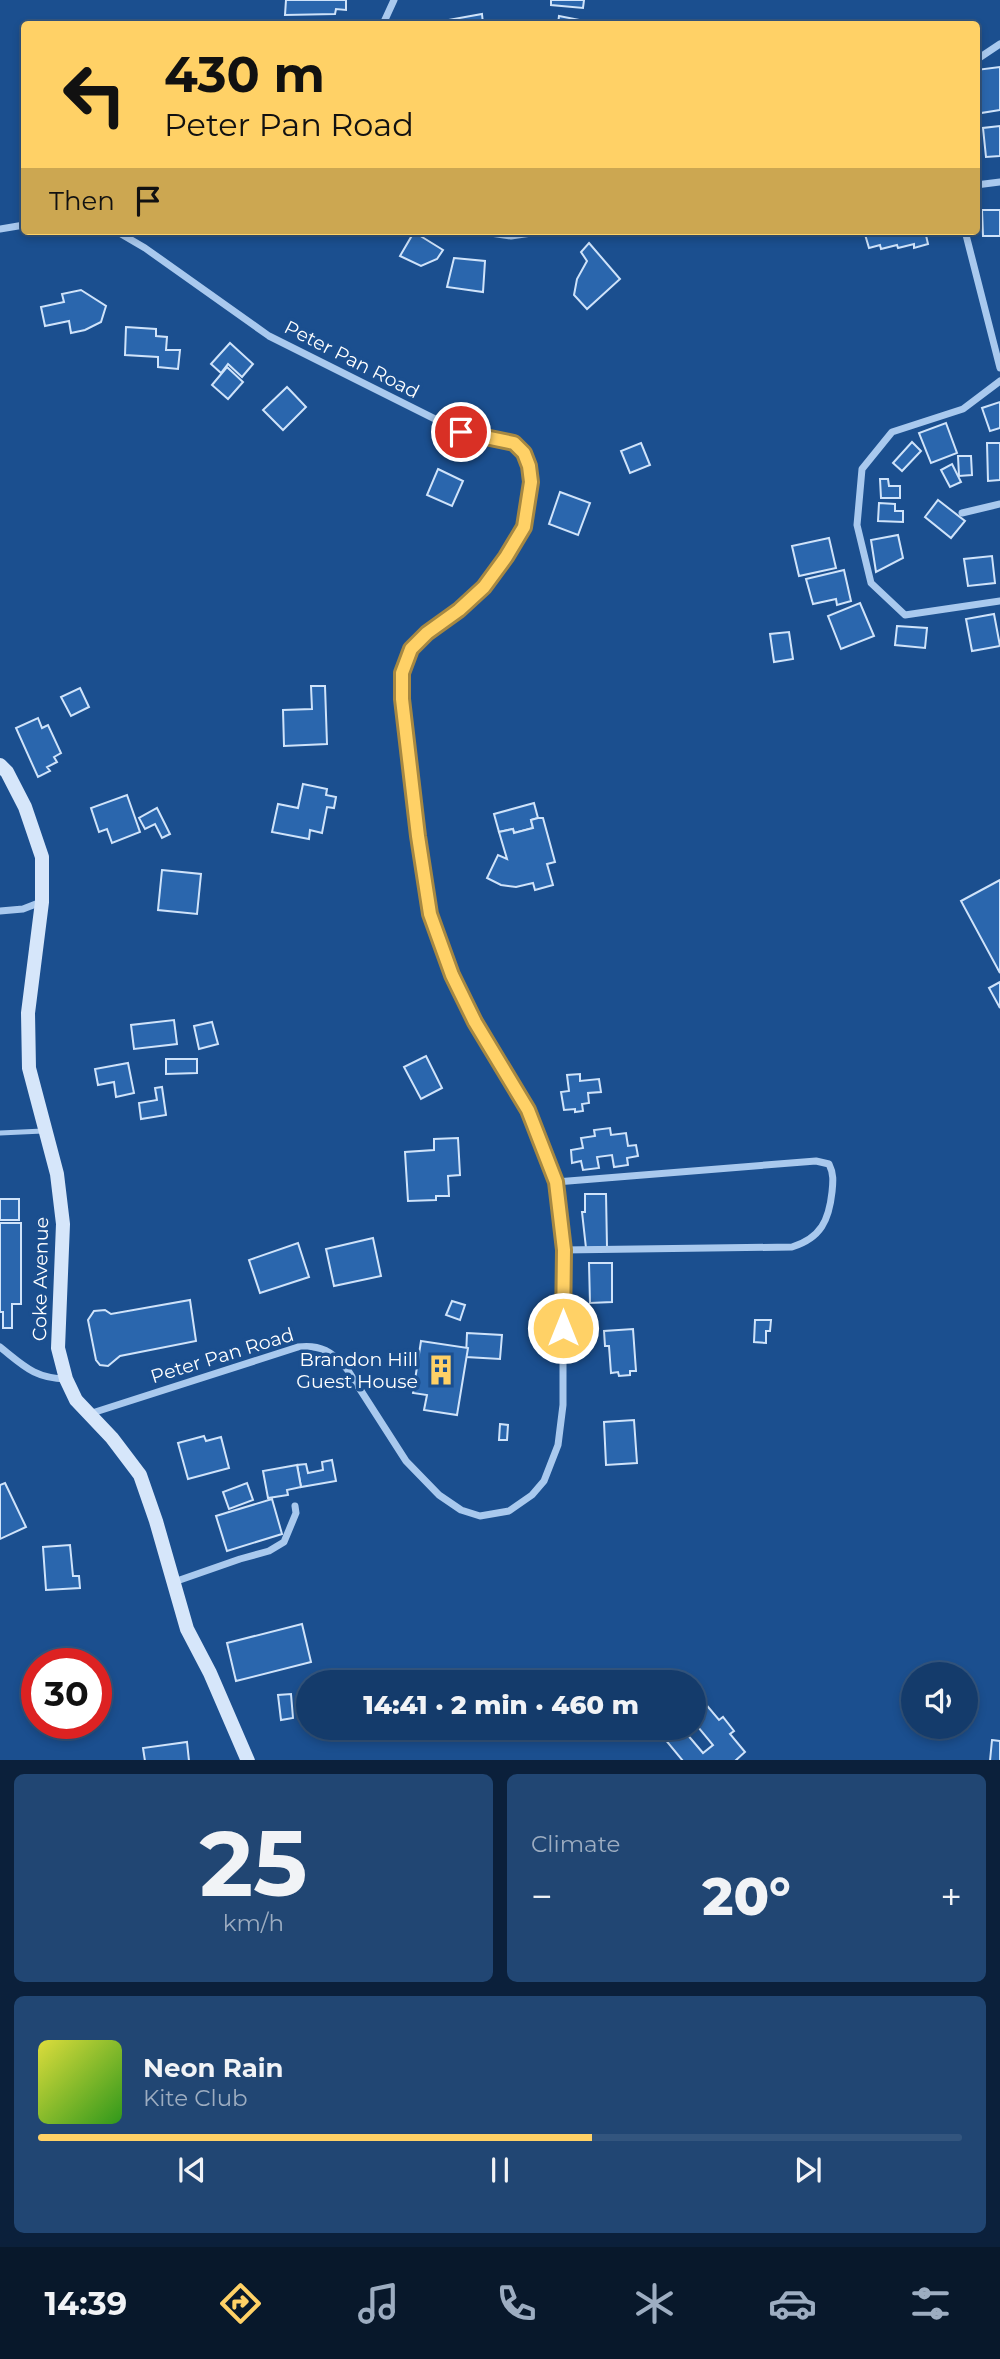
<!DOCTYPE html>
<html lang="en">
<head>
<meta charset="utf-8">
<style>
	body { margin:0; font-family:Montserrat,sans-serif; background:#214673; color:#f1f3f6; height:100vh; display:flex; flex-direction:column; font-size:26px; white-space:nowrap }
	* { box-sizing:border-box; margin:0 }
	p { font-size:23px; color:#9dadc1 }
	.icon { flex:none; width:38px; height:38px; fill:none; stroke:currentColor; stroke-width:2; stroke-linecap:round; stroke-linejoin:round }
	.map { position:relative; height:1760px; overflow:hidden }
	.details { display:flex; flex-direction:column; gap:14px; padding:14px; background:#0b203b; flex:1 }
	.details>* { flex:none }
	.hud { position:absolute; left:21px; top:21px; width:959px; height:214px; border-radius:7px; box-shadow:0 4px 10px #0003,0 0 0 2px #33557e; background:#ffd166; color:#111; overflow:hidden }
	.tools { position:absolute; left:901px; top:1662px; display:grid; gap:14px }
	.tools a { display:grid; place-items:center; width:77px; height:77px; border-radius:50%; background:#143b6b; box-shadow:0 4px 10px #0003,0 0 0 2px #33557e; font-size:35px }
	.speed { position:absolute; left:21px; top:1648px; display:flex; gap:14px; font-size:35px; font-weight:700; text-align:center }
	.speed>* { display:grid; place-content:center; width:91px; height:91px; border-radius:50%; background:#143b6b; box-shadow:0 4px 10px #0003,0 0 0 2px #33557e; line-height:1 }
	.speed .limit { border:10px solid #d22; background:#fff; color:#111 }
	.pin { position:absolute; display:grid; place-items:center; width:60px; height:60px; color:#fff; margin:-30px; border:4px solid #fff; border-radius:50%; box-shadow:0 2px 7px #0007 }
	.me { position:absolute; width:77px; margin:-38px; rotate:0deg; stroke-linejoin:round; filter:drop-shadow(0 0 5px #0008) }
	.turn { display:flex; align-items:center; gap:24px; height:147px; padding:0 28px; font-size:32px }
	.turn .icon { width:91px; height:91px; stroke-width:2.5 }
	.turn b { display:block; font-size:49px; line-height:60px }
	.then { display:flex; align-items:center; height:66px; padding:0 28px; background:#0003; gap:14px; font-size:26px }
	.big { font-size:52px; font-weight:800; line-height:1.1 }
	.details .card { flex:1; display:flex; flex-direction:column; justify-content:center; gap:10px; min-width:0; padding:0 24px; border-radius:10px; background:#214673 }
	.details .dial { align-items:center; gap:0 }
	.dial b { font-size:91px; line-height:1 }
	.song { display:flex; align-items:center; gap:21px }
	.cover { width:84px; height:84px; border-radius:10px; background:linear-gradient(135deg,hsl(60 70% 55%),hsl(110 70% 35%)) }
	.played { height:7px; border-radius:4px; background:linear-gradient(90deg,#ffd166 60%,#33557e 60%) }
	.keys { display:flex; justify-content:space-around; direction:ltr }
	.heat { display:flex; justify-content:space-between; align-items:center; font-size:38px; direction:ltr }
	.details .tiles { flex:1; display:grid; gap:14px; grid-template-columns:1fr 1fr }
	.card:last-child { grid-column:span 2 }
	.trip { position:absolute; left:296px; top:1670px; width:410px; height:70px; border-radius:35px; background:#143b6b; box-shadow:0 4px 10px #0003,0 0 0 2px #33557e; font-weight:800; line-height:70px; text-align:center }
	.menu { display:flex; height:112px; justify-content:space-around; align-items:center; background:#08182b; color:#9dadc1 }
	.menu .icon { width:49px; height:49px }
	.menu .selected { color:#ffd166 }
	.menu b { font-size:32px; color:#f1f3f6 }
	.map>svg:first-child { display:block }
</style>
</head>
<body>
<div class="map">
<svg width="1000" height="1761" viewBox="0 0 1000 1761">
	<rect width="100%" height="100%" fill="#1b4f8f"/>
	<!-- building -->
	<g fill="#2a66ad" stroke="#cfe3fa" stroke-width="2">
		<path d="M286,0H346V10L336,9L335,14L285,15Z"/>
		<path d="M551,0H584L583,8L551,5Z"/>
		<path d="M482,14L483,24H437V22Z"/>
		<path d="M559,16L590,22V24H558Z"/>
		<path d="M1000,67V110L981,113L976,70Z"/>
		<path d="M1000,126V156L986,157L983,128Z"/>
		<path d="M982,210H1000V236H983Z"/>
		<path d="M864,231H925L928,244L914,248V244L898,248L897,245L881,249L880,245L869,248Z"/>
		<path d="M414,232L443,250L437,259L421,266L400,256Z"/>
		<path d="M589,243L620,279L587,309L574,295L577,279L587,261L581,252Z"/>
		<path d="M454,258L485,261L483,292L447,287Z"/>
		<path d="M81,290L106,306L101,322L85,330L71,333L69,321L45,326L41,307L64,302L62,294Z"/>
		<path d="M126,327L156,329V336L167,337L166,350H180L178,369L158,367V357L125,355Z"/>
		<path d="M230,343L253,364L242,377L228,364L221,373L211,364Z"/>
		<path d="M227,367L243,382L228,399L212,385Z"/>
		<path d="M287,387L306,407L283,430L263,410Z"/>
		<path d="M1000,402V428L990,431L982,408Z"/>
		<path d="M946,423L957,453L931,463L919,433Z"/>
		<path d="M912,442L921,451L902,471L893,463Z"/>
		<path d="M641,443L650,465L630,473L621,451Z"/>
		<path d="M987,443H1000V480L988,481Z"/>
		<path d="M958,456H971L972,475L959,476Z"/>
		<path d="M952,464L961,482L950,487L941,470Z"/>
		<path d="M438,469L463,481L452,506L427,495Z"/>
		<path d="M880,479H888L889,486H900V498H881Z"/>
		<path d="M560,492L590,503L578,535L549,524Z"/>
		<path d="M938,500L965,521L951,538L925,517Z"/>
		<path d="M879,503L895,504V511H903V522L878,521Z"/>
		<path d="M898,535L903,558L876,572L871,540Z"/>
		<path d="M829,538L836,568L799,576L792,546Z"/>
		<path d="M992,556L995,583L968,586L964,559Z"/>
		<path d="M844,570L851,601L837,605L836,599L813,604L806,579Z"/>
		<path d="M860,603L874,636L841,649L828,616Z"/>
		<path d="M994,614L1000,646L972,651L966,619Z"/>
		<path d="M897,626L927,628L925,648L895,645Z"/>
		<path d="M789,632L793,659L774,662L770,634Z"/>
		<path d="M311,686H325L327,744L284,746L283,710L312,709Z"/>
		<path d="M80,688L89,707L71,716L61,697Z"/>
		<path d="M38,718L42,728L48,725L61,753L54,757L57,762L47,767L50,771L38,777L16,728Z"/>
		<path d="M303,784L327,789L326,795L336,797L334,808L327,807L322,833L310,830L309,839L272,832L278,804L298,808Z"/>
		<path d="M127,795L140,832L112,843L107,829L99,832L91,808Z"/>
		<path d="M534,803L538,818L531,820L533,828L514,833L513,829L499,832L494,814Z"/>
		<path d="M157,808L170,834L162,838L155,824L145,829L139,818Z"/>
		<path d="M538,818H543L555,862L547,864L553,885L535,890L533,883L516,887L501,885L487,878L498,855L507,859L499,832L513,829L514,833L533,828L531,820Z"/>
		<path d="M162,870L201,874L197,914L158,910Z"/>
		<path d="M1000,880V973L961,901Z"/>
		<path d="M1000,982V1008L989,988Z"/>
		<path d="M174,1020L177,1044L134,1049L131,1025Z"/>
		<path d="M212,1022L218,1044L199,1049L194,1026Z"/>
		<path d="M426,1056L442,1088L421,1099L404,1067Z"/>
		<path d="M166,1059H197V1073L166,1074Z"/>
		<path d="M128,1063L134,1093L116,1097L114,1082L98,1085L95,1069Z"/>
		<path d="M580,1074V1081L599,1079L601,1092L588,1093L589,1103L582,1104L583,1111L575,1112V1109L564,1110L561,1092L569,1091L567,1075Z"/>
		<path d="M162,1087L166,1115L141,1119L139,1103L157,1100L155,1088Z"/>
		<path d="M610,1128L611,1135L626,1133L628,1146L636,1145L638,1156L627,1158L628,1165L614,1167L612,1155L597,1157L599,1168L583,1170L581,1161L572,1163L571,1150L583,1148L581,1138L595,1136L594,1130Z"/>
		<path d="M458,1138L460,1175L448,1176L449,1196H436V1200L408,1201L405,1152L434,1150V1139Z"/>
		<path d="M585,1194H606L607,1247L586,1248L582,1212H585Z"/>
		<rect x="0" y="1199" width="19" height="21"/>
		<path d="M0,1223H21V1304H12V1328H3V1312H0Z"/>
		<path d="M373,1238L381,1276L334,1286L326,1249Z"/>
		<path d="M298,1243L309,1277L260,1293L249,1260Z"/>
		<path d="M589,1263H612V1302L590,1303Z"/>
		<path d="M190,1300L196,1341L120,1356L108,1366L100,1365L96,1360L88,1320L94,1311L105,1310L111,1314Z"/>
		<path d="M452,1301L465,1305L460,1320L446,1315Z"/>
		<path d="M755,1320H771L770,1331H766V1343L754,1342Z"/>
		<path d="M633,1329L636,1371H630V1375L619,1376L618,1372L611,1373L609,1346H605L604,1331Z"/>
		<path d="M467,1333L502,1335L500,1359L466,1357Z"/>
		<path d="M421,1341L468,1348L457,1415L424,1410L427,1395L413,1393Z"/>
		<path d="M634,1420L637,1463L606,1465L604,1422Z"/>
		<path d="M500,1424L508,1425L507,1440H499Z"/>
		<path d="M204,1436L206,1441L221,1437L229,1468L188,1479L178,1443Z"/>
		<path d="M332,1460L336,1481L301,1487L297,1465L306,1464L308,1473L323,1470L322,1462Z"/>
		<path d="M297,1465L301,1487L287,1490L288,1495L268,1498L263,1471Z"/>
		<path d="M5,1483L26,1527L0,1539V1485Z"/>
		<path d="M247,1483L253,1500L229,1509L223,1492Z"/>
		<path d="M272,1499L282,1534L227,1551L216,1516Z"/>
		<path d="M70,1545L73,1576H79L80,1588L46,1590L43,1547Z"/>
		<path d="M302,1624L311,1662L236,1681L227,1643Z"/>
		<path d="M655,1670L664,1682H642V1681Z"/>
		<path d="M693,1689L719,1720L723,1717L734,1731L730,1734L745,1752L735,1761H683L655,1727H681L703,1753L713,1745L693,1721Z"/>
		<path d="M291,1694L293,1718L281,1720L278,1695Z"/>
		<path d="M992,1740L1000,1741V1761H990Z"/>
		<path d="M187,1742L189,1761H145L143,1748Z"/>
	</g>
	<g fill="none" stroke-linecap="round" stroke-linejoin="round">
		<!-- lane -->
		<path stroke="#a9c9ee" stroke-width="5" d="M0,1133L43,1131"/>
		<!-- street -->
		<g stroke="#a9c9ee" stroke-width="7">
			<path d="M383,24L394,0"/>
			<path d="M976,60L1000,44"/>
			<path d="M976,185L1000,182"/>
			<path d="M0,229L24,225"/>
			<path d="M477,231L511,236L545,231"/>
			<path d="M965,231L1000,368"/>
			<path d="M1000,381L963,409L892,432L862,469L857,525L871,583L905,615L1000,601"/>
			<path d="M962,513L1000,504"/>
			<path d="M0,911L23,909L41,902"/>
			<path d="M556,1182L816,1161L829,1164C834,1174 833,1182 832,1192C829,1220 821,1238 792,1247L563,1250"/>
			<path d="M0,1347C24,1366 34,1378 66,1379"/>
			<path d="M89,1414L298,1347C320,1344 333,1352 347,1369L406,1461L439,1495L461,1510L480,1516L509,1511L532,1495L544,1481L558,1445L563,1405V1250L556,1182L528,1110L475,1022L452,975L431,914L418,836L402,700V673L411,649L427,633L459,610L483,587L506,557L524,527L530,495L529,466L524,453L514,443L461,432L269,336L145,248L116,231"/>
			<path d="M174,1582L240,1559L269,1551L284,1542L296,1513L295,1506"/>
		</g>
		<!-- secondary -->
		<path stroke="#d6e6fa" stroke-width="14" d="M0,765L7,772L25,807L42,857V902L28,1013L29,1068L57,1174L63,1224L58,1348L66,1379L76,1400L112,1438L140,1475L156,1521L187,1629L210,1673L248,1761"/>
	</g>
	<g fill="none" stroke-linecap="round" stroke-linejoin="round">
		<!-- route casing -->
		<g stroke="#a68842" stroke-width="18">
			<path id="route" d="M461,432L514,443L524,453L529,466L531,482L524,527L506,557L484,587L459,610L427,633L411,649L402,673V699L418,836L430,914L452,975L475,1022L528,1110L556,1182L564,1250L563,1328"/>
		</g>
		<!-- route -->
		<use href="#route" stroke="#ffd166" stroke-width="12"/>
	</g>
	<!-- icons -->
	<defs>
		<g id="building-bare" transform="scale(2.415)"><path d="M-4-6H4V6H1V3H-1V6H-4ZM-2.5-4.3h1.7v1.8h-1.7ZM.8-4.3h1.7v1.8H.8ZM-2.5-1h1.7V.8h-1.7ZM.8-1h1.7V.8H.8Z" fill="#ffd166" stroke="#1b4f8f" stroke-width="2.5" paint-order="stroke"/></g>
	</defs>
	<g fill-rule="evenodd">
		<use href="#building-bare" x="441" y="1370"/>
	</g>
	<g text-anchor="middle" stroke-width="7" stroke-linejoin="round" paint-order="stroke">
		<!-- street labels -->
		<g font-size="19" fill="#fff" stroke="#1b4f8f">
			<text transform="translate(352 359) rotate(27)" y="7">Peter Pan Road</text>
			<text transform="translate(40 1279) rotate(-89)" y="7">Coke Avenue</text>
			<text transform="translate(222 1355) rotate(-17)" y="7">Peter Pan Road</text>
		</g>
		<!-- poi labels -->
		<g font-size="19" fill="#fff" stroke="#1b4f8f" text-anchor="end">
			<text x="418" y="1366">Brandon Hill<tspan x="418" dy="22">Guest House</tspan></text>
		</g>
	</g>
</svg>
<div class="tools">
<a><svg class="icon" aria-label="sound" viewBox="0 0 24 24"><path d="M4 9h4l5-4v14l-5-4H4zM17 9q2 3 0 6"/></svg></a>
</div>
<div class="speed"><div class="limit">30</div></div>
<div class="pin" style="left:461px;top:432px;background:#d93025"><svg class="icon" aria-label="arrive" viewBox="0 0 24 24"><path d="M6 21V4h12l-3 4 3 4H6"/></svg></div>
<svg class="me" style="left:563px;top:1328px" viewBox="-20 -20 40 40"><circle r="17" fill="#ffd166" stroke="#fff" stroke-width="3"/><path d="M0-11L8 9 0 5-8 9z" fill="#fff"/></svg>
<div class="trip">14:41 · 2 min · 460 m</div>
<div class="hud">
<div class="turn"><svg class="icon" aria-label="left" viewBox="0 0 24 24"><path d="M17 20v-9H6M10 6l-5 5 5 5"/></svg><div><b>430 m</b>Peter Pan Road</div></div>
<div class="then">Then<svg class="icon" aria-label="arrive" viewBox="0 0 24 24"><path d="M6 21V4h12l-3 4 3 4H6"/></svg></div>
</div>
</div>
<section class="details">
<div class="tiles">
<div class="card dial"><b>25</b><p>km/h</p></div>
<div class="card"><p>Climate</p>
<div class="heat"><a>−</a><b class="big">20°</b><a>+</a></div>
</div>
<div class="card">
<div class="song"><i class="cover"></i><div><b>Neon Rain</b><p>Kite Club</p></div></div>
<div class="played"></div>
<div class="keys"><svg class="icon" aria-label="previous" viewBox="0 0 24 24"><path d="M18 5L8 12l10 7zM5 5v14"/></svg><svg class="icon" aria-label="pause" viewBox="0 0 24 24"><path d="M8 5v14M16 5v14"/></svg><svg class="icon" aria-label="next" viewBox="0 0 24 24"><path d="M6 5l10 7-10 7zM19 5v14"/></svg></div>
</div>
</div>
</section>
<nav class="menu">
<b>14:39</b>
<svg class="icon selected" aria-label="directions" viewBox="0 0 24 24"><path d="M12 3l9 9-9 9-9-9zM9 14v-3h6M13 9l2 2-2 2"/></svg>
<svg class="icon" aria-label="music" viewBox="0 0 24 24"><path d="M9 18V5l10-2v13"/><circle cx="6" cy="18" r="3"/><circle cx="16" cy="16" r="3"/></svg>
<svg class="icon" aria-label="phone" viewBox="0 0 24 24"><path d="M5 4h4l2 5-3 2q2 4 5 5l2-3 5 2v4C11 20 4 13 5 4z"/></svg>
<svg class="icon" aria-label="climate" viewBox="0 0 24 24"><path d="M12 3v18M4 7l16 10M4 17L20 7"/></svg>
<svg class="icon" aria-label="car" viewBox="0 0 24 24"><path d="M5 17H2v-5l4-1 3-4h7l3 4 3 1v5h-3M9 17h6M6 11h13"/><circle cx="7" cy="17" r="2"/><circle cx="17" cy="17" r="2"/></svg>
<svg class="icon" aria-label="filters" viewBox="0 0 24 24"><path d="M4 7h16M4 17h16"/><circle cx="9" cy="7" r="2"/><circle cx="15" cy="17" r="2"/></svg>
</nav>
</body>
</html>
